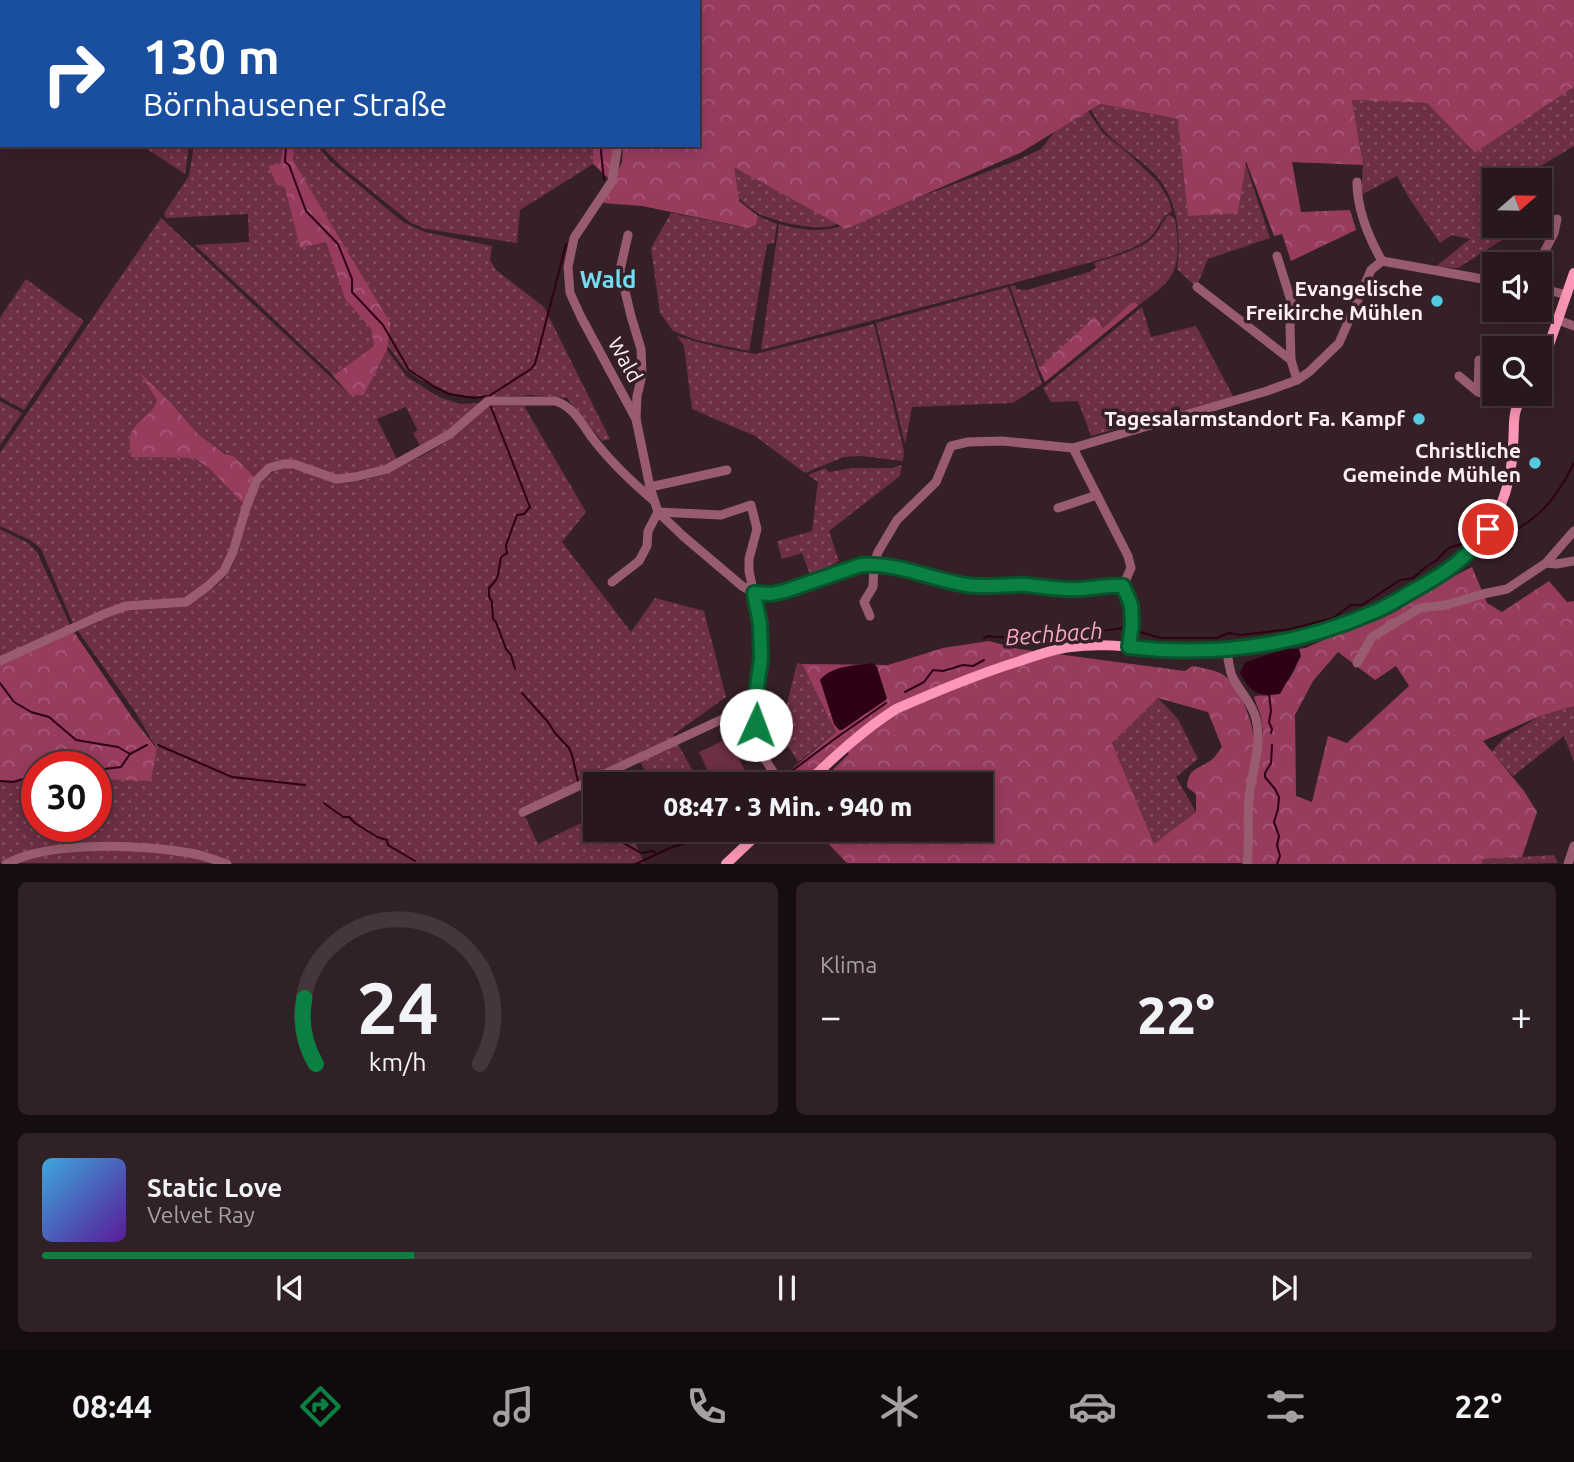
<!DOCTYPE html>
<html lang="de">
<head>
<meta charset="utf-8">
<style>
	body { margin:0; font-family:Ubuntu,sans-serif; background:#302126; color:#f1f3f6; height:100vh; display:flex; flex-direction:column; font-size:26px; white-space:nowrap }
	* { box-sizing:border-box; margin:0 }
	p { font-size:23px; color:#a5a0a4 }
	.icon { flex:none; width:38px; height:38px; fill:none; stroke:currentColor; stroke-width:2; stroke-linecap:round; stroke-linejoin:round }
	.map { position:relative; height:864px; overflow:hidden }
	.sheet { display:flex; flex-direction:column; gap:18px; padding:18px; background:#160d10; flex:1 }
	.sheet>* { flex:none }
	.top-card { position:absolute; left:0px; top:0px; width:700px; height:147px; box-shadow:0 4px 18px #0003,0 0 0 2px #44373b; background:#1a4fa0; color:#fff; overflow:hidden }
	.needle { width:46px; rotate:70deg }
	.fabs { position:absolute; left:1482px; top:168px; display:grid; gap:14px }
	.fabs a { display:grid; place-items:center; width:70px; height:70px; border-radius:0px; background:#28181d; box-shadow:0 4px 18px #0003,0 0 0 2px #44373b; font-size:35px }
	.speed { position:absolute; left:21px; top:751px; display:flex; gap:14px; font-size:35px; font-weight:700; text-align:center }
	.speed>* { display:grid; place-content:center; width:91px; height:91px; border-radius:50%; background:#28181d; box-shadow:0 4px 18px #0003,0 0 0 2px #44373b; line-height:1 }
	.speed .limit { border:10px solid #d22; background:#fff; color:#111 }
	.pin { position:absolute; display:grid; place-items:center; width:60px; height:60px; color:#fff; margin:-30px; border:4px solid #fff; border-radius:50%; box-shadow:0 2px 7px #0007 }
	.me { position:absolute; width:77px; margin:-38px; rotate:2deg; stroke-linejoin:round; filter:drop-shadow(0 0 5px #0008) }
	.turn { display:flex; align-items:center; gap:24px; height:147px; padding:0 28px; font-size:32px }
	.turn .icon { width:91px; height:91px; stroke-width:2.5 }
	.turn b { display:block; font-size:49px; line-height:60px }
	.big { font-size:52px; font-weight:800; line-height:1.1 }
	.sheet .card { flex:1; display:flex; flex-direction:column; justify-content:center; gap:10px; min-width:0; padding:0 24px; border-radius:10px; background:#302126 }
	.sheet .dial { align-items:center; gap:0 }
	.dial svg { height:182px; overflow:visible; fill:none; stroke:#44373b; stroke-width:7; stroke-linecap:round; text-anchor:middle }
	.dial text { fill:#f1f3f6; stroke:none }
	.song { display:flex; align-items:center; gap:21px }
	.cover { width:84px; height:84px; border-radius:10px; background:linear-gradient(135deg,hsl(200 70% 55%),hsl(270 70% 35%)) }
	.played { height:7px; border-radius:4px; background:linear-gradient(90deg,#0b8043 25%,#44373b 25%) }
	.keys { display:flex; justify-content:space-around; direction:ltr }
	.heat { display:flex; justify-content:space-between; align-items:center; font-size:38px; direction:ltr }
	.sheet .tiles { flex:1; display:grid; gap:18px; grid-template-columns:1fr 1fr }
	.card:last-child { grid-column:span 2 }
	.trip { position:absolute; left:583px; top:772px; width:410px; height:70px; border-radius:0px; background:#28181d; box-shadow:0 4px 18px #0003,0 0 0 2px #44373b; font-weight:800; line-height:70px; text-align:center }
	.tabs { display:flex; height:112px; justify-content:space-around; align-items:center; background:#100a0c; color:#a5a0a4 }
	.tabs .icon { width:49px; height:49px }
	.tabs .current { color:#0b8043 }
	.tabs b { font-size:32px; color:#f1f3f6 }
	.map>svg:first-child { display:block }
</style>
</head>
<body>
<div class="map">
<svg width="1574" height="864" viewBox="0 0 1574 864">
	<defs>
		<pattern id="grass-dots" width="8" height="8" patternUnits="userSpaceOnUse" patternTransform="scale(1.75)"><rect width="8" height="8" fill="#6d2f44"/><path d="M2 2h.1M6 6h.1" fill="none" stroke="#834d5f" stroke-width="1.8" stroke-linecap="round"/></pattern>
		<pattern id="forest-crowns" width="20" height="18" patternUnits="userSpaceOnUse" patternTransform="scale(1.75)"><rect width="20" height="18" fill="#983c5e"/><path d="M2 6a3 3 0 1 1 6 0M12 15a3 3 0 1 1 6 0" fill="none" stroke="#a75876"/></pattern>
	</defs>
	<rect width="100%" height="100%" fill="#362027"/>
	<!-- grass -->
	<g fill="url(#grass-dots)" fill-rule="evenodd">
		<path d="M1574,87V146L1518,180H1494V226H1524L1458,268L1435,267L1470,239L1452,235L1440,243L1409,198L1397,176L1361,195L1363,165L1352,100L1427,103L1475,153Z"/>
		<path d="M1099,104L1178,119L1238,213L1245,162L1270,238L1208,259L1197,285L1192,283L1177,269C1181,239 1179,206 1160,180C1145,161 1122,150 1106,133C1100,126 1095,117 1091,110Z"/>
		<path d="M1088,111L1103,133L1129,154L1158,182L1169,200L1172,211C1160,217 1158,233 1147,240C1125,254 1098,260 1073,267L761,350L779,224C799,230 822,233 841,226L846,229L912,200L1013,162L1041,149L1055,131Z"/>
		<path d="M141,145H189L185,174Z"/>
		<path d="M194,145H283L280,164L269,167L284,185L300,248L326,242L345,299L371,329L374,346L334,376L195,245L249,242L248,214L166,218L164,213L189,176Z"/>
		<path d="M295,145H317L330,161L403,222L425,232L492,246L490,260L496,270L544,307L610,439L602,441L567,398L534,395L487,397L455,395L419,379L405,369L388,346L391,324L293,160Z"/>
		<path d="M320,145H593V164L520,210L517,243L426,229L411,223L341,166Z"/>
		<path d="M733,166L837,224C820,233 773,222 756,212C750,208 744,203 738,198Z"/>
		<path d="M671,213L748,228L756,225L758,216L777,224L774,243L767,244L749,351L696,340L673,331L660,313L651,248Z"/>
		<path d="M1170,215L1175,219C1178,237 1181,264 1169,279C1161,289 1149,297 1139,305L1134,302L1130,304L1103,328L1093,317C1077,336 1056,351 1039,369L1010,286L1015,285L1016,289L1027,290L1089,272L1096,268L1094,263C1110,258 1139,250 1151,239C1158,233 1162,223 1167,216Z"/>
		<path d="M161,218L350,395H364L387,350L407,377L439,397L460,404L482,403L448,432L421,448L413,433L418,431L406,407L377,419L398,461L386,468L336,477L293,462L255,478L234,456L226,454L197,433L171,403L141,375L157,400C154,415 138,420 131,433C128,440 130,450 131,457L194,458L209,468L245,506L222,571L185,600L126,605L74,626L41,549L30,540L0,526V453Z"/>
		<path d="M26,279L84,321L24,410L0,397V318Z"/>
		<path d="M1008,287L1042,384L1013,403L912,407L905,444L876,323Z"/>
		<path d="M1142,307L1151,337L1196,326L1234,398L1139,426L1137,423L1091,436L1078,401L1051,402L1043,388Z"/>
		<path d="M874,324L904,451L903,461L861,456L844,457L805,473L755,436L692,409L684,346L677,336C703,344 729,350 756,354Z"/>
		<path d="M0,401L22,413L0,445Z"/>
		<path d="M487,406H524L586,512L562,542L631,632L655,598L704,611L726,697L673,735L700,784H653L640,762L604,771L609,784H595V830H630L644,863H0V780L37,782V826H96V779L151,780L157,749L136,713L78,631C94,621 113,612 132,609C148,606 164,608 180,605C194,603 215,588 225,577C248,552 242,485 277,470C298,462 318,481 339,483C371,485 430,454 456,435C467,426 477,416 487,406ZM580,790L593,817L538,844L525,816Z"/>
		<path d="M902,465L900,476L829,531L839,561L811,577L802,553L782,559L777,541L812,531L818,482L808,475L825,468L829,472L852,468H892Z"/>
		<path d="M0,529L28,543L37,552L71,627L0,660Z"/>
		<path d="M797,663L802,664L836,732L798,762L780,733Z"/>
		<path d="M1158,698L1178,719L1198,759L1176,777L1196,812L1154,845L1112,743Z"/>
		<path d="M1574,706V762L1564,736L1513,776L1491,752L1504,738L1540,716Z"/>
		<path d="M1554,855L1558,863L1482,864V859Z"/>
	</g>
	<!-- forest -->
	<g fill="url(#forest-crowns)" fill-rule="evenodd">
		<path d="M246,0H436L432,2H246Z"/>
		<path d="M557,0H1574V87L1475,153L1427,103L1352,100L1363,165L1292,162L1301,212L1350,210L1356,230L1291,261L1282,234L1274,236L1246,161L1238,213L1188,216L1178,119L1100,104L1020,153L846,229L734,167L739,201L758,216L756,225L749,228L642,206L603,203L622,162L623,145H698V2H557Z"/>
		<path d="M283,145H295L293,160L391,324L387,350L364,395H350L333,376L374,346L371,329L345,299L326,242L300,248L284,185L278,186L268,166L280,164Z"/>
		<path d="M593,145H614L609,179L593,164Z"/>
		<path d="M1134,302L1139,305L1045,382L1039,369C1056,351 1077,335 1094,316L1103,328L1130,304Z"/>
		<path d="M139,372L171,403L197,433L225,454L234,456L255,478L245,506L209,468L194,458L131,457C130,450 128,440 131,433C137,420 153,415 157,400Z"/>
		<path d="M1472,567L1487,603L1502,612L1549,581L1567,602L1574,601V706L1540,716L1483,741L1524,791L1537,812L1522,857L1482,859V864H1250L1251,812L1263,732L1261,717L1254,697C1260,694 1264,697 1270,695C1285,692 1302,663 1299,649L1306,648L1376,616ZM1338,652L1375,680L1396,666L1409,686L1347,743L1328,736L1312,802L1296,796L1295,715L1313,681Z"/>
		<path d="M74,632L132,717L157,749L151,781L96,779V766H37V782L0,780V665Z"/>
		<path d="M989,641L1019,649L1185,671L1192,666C1202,668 1218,670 1225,676C1242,691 1252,721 1255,743L1243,863H847L815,830H980V784H818L849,754L842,744L805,781C795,785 789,785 780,779L836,732L802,664L888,665L943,648ZM1158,698L1208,712L1222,747C1218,752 1215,758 1210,761C1196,770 1188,769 1187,787L1196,794V812L1154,844L1112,743Z"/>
	</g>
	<!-- green -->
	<path fill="#6d2f44" d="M729,738L751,784H714L699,752Z"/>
	<!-- water -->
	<g fill="#2e0114">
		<path d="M1286,649H1299L1301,656L1280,694C1259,697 1250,693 1240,673L1245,662Z"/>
		<path d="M873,663L877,667L887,699L842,730H839L834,724L820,680C833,665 854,666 873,663Z"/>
	</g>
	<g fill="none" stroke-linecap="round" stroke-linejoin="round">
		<!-- stream -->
		<g stroke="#2e0114" stroke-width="2">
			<path d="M286,145L285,162L289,165L306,211L338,244L352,279V292L383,325L409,370L435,387L449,394L474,398L489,396L531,369L535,364L566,244"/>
			<path d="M602,145L601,152L604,180"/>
			<path d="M491,407L530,507L524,514L517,515L506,545L507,553L501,557L498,575L496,580L489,588V596L492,602L493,619L496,622L506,649L511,655L515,669"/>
			<path d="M1495,542C1536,520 1553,506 1574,463"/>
			<path d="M1140,632L1161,638H1217L1229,633L1241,635L1291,629L1333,618L1351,605H1362L1400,580L1413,578L1427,566L1437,560L1445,551L1451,547L1462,544"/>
			<path d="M984,638L988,636C1006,640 1014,632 1031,640C1038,637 1043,634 1050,638L1083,629L1092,632L1124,628"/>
			<path d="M0,683L14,702L31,712L49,717L76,740L118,747L130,754"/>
			<path d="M905,692L924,682L933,670L943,671L963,665L973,666L984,660"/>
			<path d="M522,693L548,722L555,733L569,748L572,755L578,781"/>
			<path d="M1269,694L1271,711L1269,722L1272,729L1271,733"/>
			<path d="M158,745L232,777L305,785"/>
			<path d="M1272,745L1271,763L1265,773V777L1275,789L1279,797L1278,809L1274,822L1279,836L1277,845L1280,856L1277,864"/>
			<path d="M96,770L121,767L130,754L147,745"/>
			<path d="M789,773L836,738L886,703"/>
			<path d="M0,781L13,782L23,779H37"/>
			<path d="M582,790L595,819"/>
			<path d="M324,803L343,817H349L355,823L377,837L387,840L388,845L415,861"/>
			<path d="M601,830L641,853L653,851L656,854"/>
			<path d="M636,864L670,848L721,830"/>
		</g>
		<!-- minor -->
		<g stroke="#995c6f" stroke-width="9">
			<path d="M553,2V0"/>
			<path d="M618,145L612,181L574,238L568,267L570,293L581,317L636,419"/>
			<path d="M1357,182C1357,209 1369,238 1382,261"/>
			<path d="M628,235L620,270L631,316L641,349L642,375L637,396L636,419L650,487L658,512L683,536L742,586L754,593L771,594L785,591L861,565C897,562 932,580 967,585C987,588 1007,584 1027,585C1045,587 1062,590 1080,589C1095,588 1108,585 1123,586L1131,605L1132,624L1129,647"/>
			<path d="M1277,256L1292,304L1290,327L1291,360"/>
			<path d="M1538,264L1554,233L1557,219"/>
			<path d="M1197,287L1291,360L1297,380"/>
			<path d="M1540,288L1567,295"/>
			<path d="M1558,320L1574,326"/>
			<path d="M1459,376L1478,392L1487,395L1521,397"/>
			<path d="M1478,392L1479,360"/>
			<path d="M1073,448L1128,556L1131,568L1123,586"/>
			<path d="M650,487L727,470"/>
			<path d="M1058,508L1097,495"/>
			<path d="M1546,563L1556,564L1574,561"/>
			<path d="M612,582L639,561L647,546L648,531L658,512L721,515L751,505L757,529L749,559V571L760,624L761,658L755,701L756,725L761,753L781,784"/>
			<path d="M870,616L864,602L873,587L874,564L878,552L897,520L936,482L951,446L968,442L1002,441L1073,448L1267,391L1297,380L1309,372L1339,343L1371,270L1382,261L1494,281"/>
			<path d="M1227,650C1228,659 1229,668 1232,676C1239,691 1252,702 1256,719C1263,746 1251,772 1249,799C1247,820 1250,842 1247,864"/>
			<path d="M0,661L104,614L126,606L186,602L208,586L224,571L233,552L246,508L257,480L269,468L283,464H294L336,479L355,477L387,469L450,434L488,401H555C576,407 584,429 597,444C613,464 633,483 653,500"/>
			<path d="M1357,663L1372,637L1420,608L1446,605L1483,594L1507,589L1546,563L1574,531"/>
			<path d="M523,812L729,716L755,701"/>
			<path d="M6,864C51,840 141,845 190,853C203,855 215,860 227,864"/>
			<path d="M1568,864L1574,846"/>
		</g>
		<!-- major -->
		<g stroke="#fd97b7" stroke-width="10">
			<path d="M1540,367L1543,362L1574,273"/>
			<path d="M806,784C834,757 863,730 896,709C937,691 978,674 1020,661C1037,655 1053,649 1071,647C1112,641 1156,652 1198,651C1258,650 1324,638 1378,611C1391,604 1403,597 1415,590C1440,576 1464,562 1482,538C1503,510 1512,480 1513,445C1515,423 1511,414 1523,394"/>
			<path d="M726,864L762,830"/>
		</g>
	</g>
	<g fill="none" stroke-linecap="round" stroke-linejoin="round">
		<!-- route casing -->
		<g stroke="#07532c" stroke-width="18">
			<path id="route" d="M756,725L755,701L761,659L760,624L754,593L771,594L785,591L861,565C897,562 932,580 967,585C987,588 1007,584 1026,585C1045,587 1061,590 1080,589C1095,588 1108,585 1123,586L1131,605L1132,624L1129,647C1213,657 1296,646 1374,612C1387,607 1399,599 1411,592C1444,574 1466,560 1488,529"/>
		</g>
		<!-- route -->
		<use href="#route" stroke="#0b8043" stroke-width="12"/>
	</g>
	<!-- markers -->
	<g fill="#54cade" stroke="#362027" stroke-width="2.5">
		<circle cx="1437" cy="301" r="7"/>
		<circle cx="1419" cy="419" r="7"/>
		<circle cx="1535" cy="463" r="7"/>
	</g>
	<g text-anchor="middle" stroke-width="7" stroke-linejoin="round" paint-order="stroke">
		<!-- poi labels -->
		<g font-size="21" font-weight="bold" fill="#feeff3" stroke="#362027" text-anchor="end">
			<text x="1423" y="296">Evangelische<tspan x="1423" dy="24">Freikirche Mühlen</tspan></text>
			<text x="1405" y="426">Tagesalarmstandort Fa. Kampf</text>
			<text x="1521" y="458">Christliche<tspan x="1521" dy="24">Gemeinde Mühlen</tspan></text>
		</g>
		<!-- street labels -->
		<g font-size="21" fill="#feeff3" stroke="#362027">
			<text transform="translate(625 360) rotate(61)" y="7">Wald</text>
		</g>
		<!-- water labels -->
		<g font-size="23" font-style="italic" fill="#f4a8be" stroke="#362027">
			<text transform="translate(1054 634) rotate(-4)" y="8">Bechbach</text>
		</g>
		<!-- quarter labels -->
		<g font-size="24" font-weight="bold" fill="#72dbed" stroke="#362027">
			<text x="608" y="288">Wald</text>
		</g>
	</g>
</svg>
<div class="fabs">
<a><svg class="needle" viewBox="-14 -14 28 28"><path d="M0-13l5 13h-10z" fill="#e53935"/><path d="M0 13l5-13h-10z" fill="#a5a0a4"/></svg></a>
<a><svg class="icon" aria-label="sound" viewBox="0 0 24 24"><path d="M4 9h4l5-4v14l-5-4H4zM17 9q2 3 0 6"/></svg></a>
<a><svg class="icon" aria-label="search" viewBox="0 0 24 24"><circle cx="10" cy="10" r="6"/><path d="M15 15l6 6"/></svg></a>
</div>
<div class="speed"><div class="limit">30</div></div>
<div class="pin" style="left:1488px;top:529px;background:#d93025"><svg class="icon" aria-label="arrive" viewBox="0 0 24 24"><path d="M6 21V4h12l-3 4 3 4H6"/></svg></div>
<svg class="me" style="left:756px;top:725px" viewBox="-20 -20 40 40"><circle r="19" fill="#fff"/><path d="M0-13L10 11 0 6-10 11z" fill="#0b8043"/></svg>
<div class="trip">08:47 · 3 Min. · 940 m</div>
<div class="top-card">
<div class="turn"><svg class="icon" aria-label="right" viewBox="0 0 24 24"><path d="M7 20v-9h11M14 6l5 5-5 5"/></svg><div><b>130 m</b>Börnhausener Straße</div></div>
</div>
</div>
<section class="sheet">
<div class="tiles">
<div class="card dial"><svg viewBox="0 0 100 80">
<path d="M14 69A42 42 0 1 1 86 69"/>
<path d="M14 69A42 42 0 0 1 9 40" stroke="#0b8043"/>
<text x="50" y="56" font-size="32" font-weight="700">24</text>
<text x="50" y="72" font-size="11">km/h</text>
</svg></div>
<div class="card"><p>Klima</p>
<div class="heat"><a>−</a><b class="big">22°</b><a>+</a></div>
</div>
<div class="card">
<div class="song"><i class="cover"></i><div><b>Static Love</b><p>Velvet Ray</p></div></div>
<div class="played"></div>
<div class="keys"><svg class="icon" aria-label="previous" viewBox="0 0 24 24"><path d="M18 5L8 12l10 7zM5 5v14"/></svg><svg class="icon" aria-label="pause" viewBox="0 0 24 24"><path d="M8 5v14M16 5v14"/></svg><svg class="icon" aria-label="next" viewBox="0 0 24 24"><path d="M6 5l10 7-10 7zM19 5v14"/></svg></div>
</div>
</div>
</section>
<nav class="tabs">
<b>08:44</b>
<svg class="icon current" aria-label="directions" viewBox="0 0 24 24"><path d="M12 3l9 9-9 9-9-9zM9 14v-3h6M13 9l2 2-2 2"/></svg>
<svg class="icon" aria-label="music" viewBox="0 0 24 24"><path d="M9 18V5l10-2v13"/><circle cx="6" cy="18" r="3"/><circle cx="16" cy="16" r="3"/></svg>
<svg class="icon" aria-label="phone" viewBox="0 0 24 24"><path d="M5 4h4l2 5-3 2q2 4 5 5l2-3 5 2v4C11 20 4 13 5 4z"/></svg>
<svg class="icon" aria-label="climate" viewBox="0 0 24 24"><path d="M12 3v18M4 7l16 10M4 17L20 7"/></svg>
<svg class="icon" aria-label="car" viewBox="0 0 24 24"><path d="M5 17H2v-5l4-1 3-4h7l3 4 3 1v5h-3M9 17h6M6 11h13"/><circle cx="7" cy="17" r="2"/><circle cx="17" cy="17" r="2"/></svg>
<svg class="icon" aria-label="filters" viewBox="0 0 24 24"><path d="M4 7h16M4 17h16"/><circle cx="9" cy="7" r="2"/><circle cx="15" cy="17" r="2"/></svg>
<b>22°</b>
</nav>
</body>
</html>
